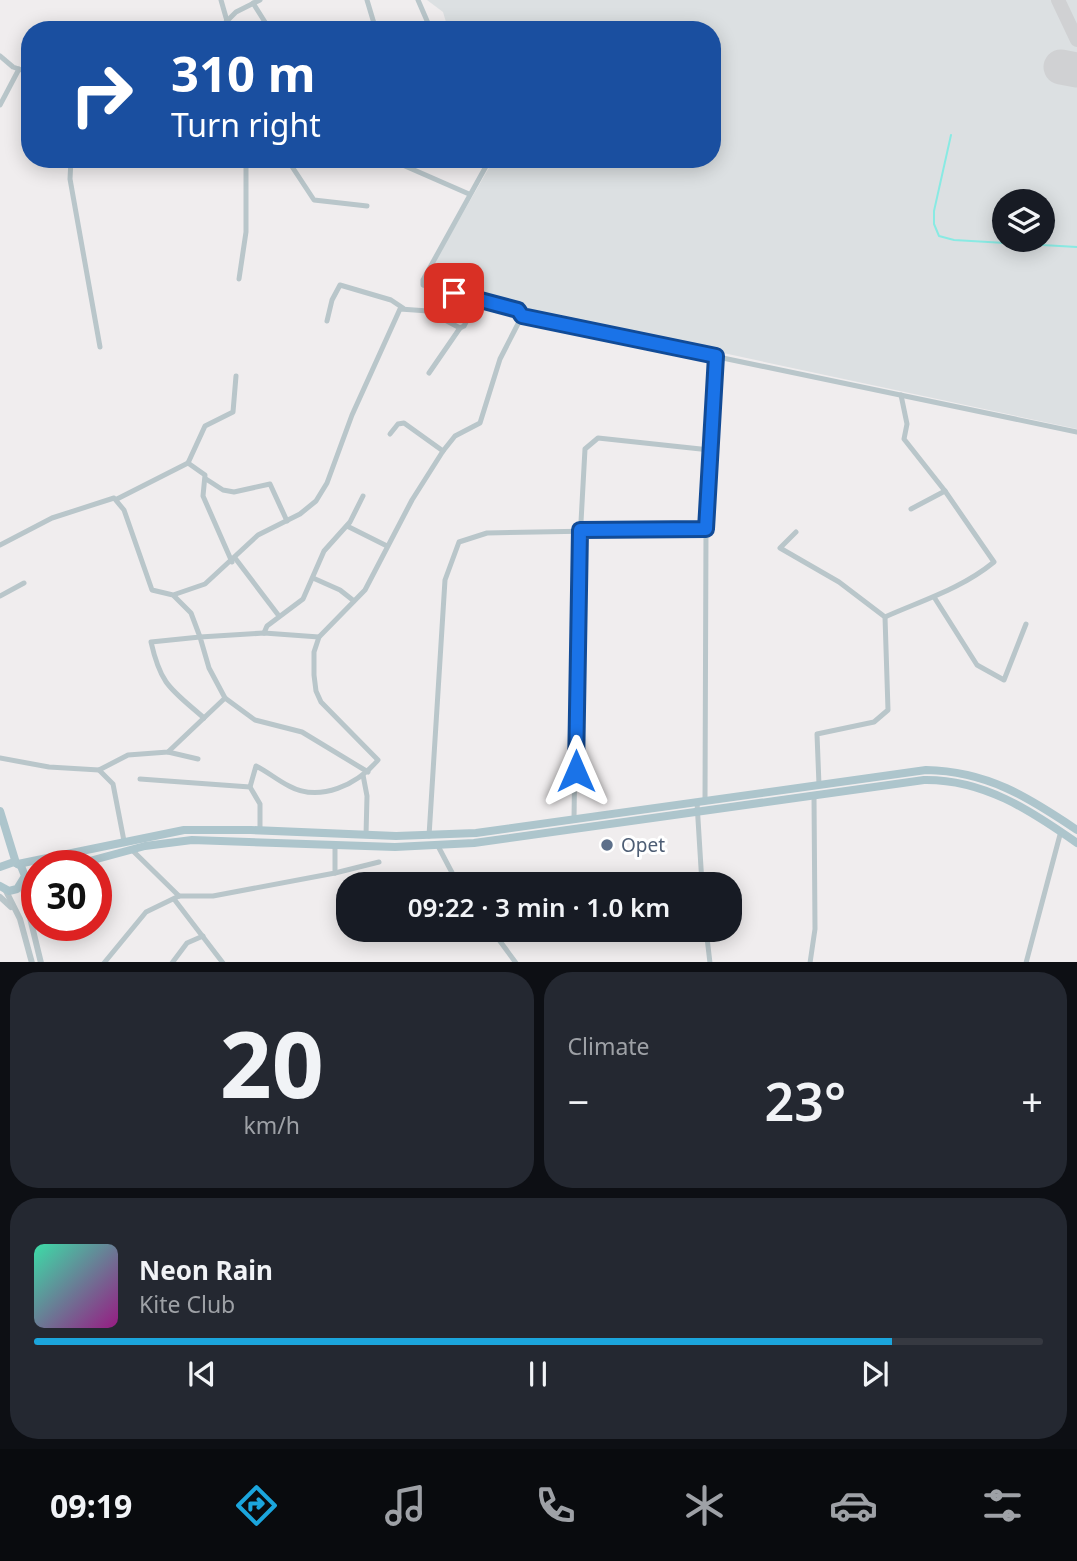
<!DOCTYPE html>
<html lang="en">
<head>
<meta charset="utf-8">
<style>
	body { margin:0; font-family:"Noto Sans",sans-serif; background:#242831; color:#f1f3f6; height:100vh; display:flex; flex-direction:column; font-size:26px; white-space:nowrap }
	* { box-sizing:border-box; margin:0 }
	p { font-size:23px; color:#9ea1a6 }
	.icon { flex:none; width:38px; height:38px; fill:none; stroke:currentColor; stroke-width:2; stroke-linecap:round; stroke-linejoin:round }
	.map { position:relative; height:962px; overflow:hidden }
	.panel { display:flex; flex-direction:column; gap:10px; padding:10px; background:#0d0f14; flex:1 }
	.panel>* { flex:none }
	.guide { position:absolute; left:21px; top:21px; width:700px; height:147px; border-radius:28px; box-shadow:0 4px 18px #0003; background:#1a4fa0; color:#fff; overflow:hidden }
	.buttons { position:absolute; left:992px; top:189px; display:grid; gap:14px }
	.buttons a { display:grid; place-items:center; width:63px; height:63px; border-radius:50%; background:#171b24; box-shadow:0 4px 18px #0003; font-size:35px }
	.speed { position:absolute; left:21px; top:850px; display:flex; gap:14px; font-size:35px; font-weight:700; text-align:center }
	.speed>* { display:grid; place-content:center; width:91px; height:91px; border-radius:50%; background:#171b24; box-shadow:0 4px 18px #0003; line-height:1 }
	.speed .limit { border:10px solid #d22; background:#fff; color:#111 }
	.pin { position:absolute; display:grid; place-items:center; width:60px; height:60px; color:#fff; margin:-30px; border-radius:14px; box-shadow:0 4px 10px #0006 }
	.me { position:absolute; width:77px; margin:-38px; rotate:0deg; stroke-linejoin:round; filter:drop-shadow(0 0 5px #0008) }
	.turn { display:flex; align-items:center; gap:24px; height:147px; padding:0 35px; font-size:32px }
	.turn .icon { width:91px; height:91px; stroke-width:2.5 }
	.turn b { display:block; font-size:49px; line-height:60px }
	.big { font-size:52px; font-weight:600; line-height:1.1 }
	.panel .widget { flex:1; display:flex; flex-direction:column; justify-content:center; gap:10px; min-width:0; padding:0 24px; border-radius:28px; background:#242831 }
	.panel .dial { align-items:center; gap:0 }
	.dial b { font-size:91px; line-height:1 }
	.song { display:flex; align-items:center; gap:21px }
	.cover { width:84px; height:84px; border-radius:10px; background:linear-gradient(135deg,hsl(160 70% 55%),hsl(310 70% 35%)) }
	.played { height:7px; border-radius:4px; background:linear-gradient(90deg,#1ba5dc 85%,#363941 85%) }
	.keys { display:flex; justify-content:space-around; direction:ltr }
	.heat { display:flex; justify-content:space-between; align-items:center; font-size:38px; direction:ltr }
	.panel .tiles { flex:1; display:grid; gap:10px; grid-template-columns:1fr 1fr }
	.widget:last-child { grid-column:span 2 }
	.trip { position:absolute; left:336px; top:872px; width:406px; height:70px; border-radius:28px; background:#171b24; box-shadow:0 4px 18px #0003; font-weight:600; line-height:70px; text-align:center }
	.dock { display:flex; height:112px; justify-content:space-around; align-items:center; background:#090b0e; color:#9ea1a6 }
	.dock .icon { width:49px; height:49px }
	.dock .current { color:#1ba5dc }
	.dock b { font-size:32px; color:#f1f3f6 }
	.map>svg:first-child { display:block }
</style>
</head>
<body>
<div class="map">
<svg width="1077" height="963" viewBox="0 0 1077 963">
	<rect width="100%" height="100%" fill="#f0edee"/>
	<!-- airport -->
	<path fill="#dce0e2" fill-rule="evenodd" d="M427,0H1077V429L532,312L522,304L429,284L425,279L494,159H712V30H438L446,22L443,12ZM1004,201H1043V240H1004Z"/>
	<g fill="none" stroke-linecap="round" stroke-linejoin="round">
		<!-- stream -->
		<path stroke="#89eae3" stroke-width="2" d="M951,135L934,211V224L939,236L954,240L1077,247"/>
		<!-- taxiway -->
		<path stroke="#d0d1d3" stroke-width="14" d="M1058,0L1077,40"/>
		<!-- runway -->
		<path stroke="#d0d1d3" stroke-width="35" d="M1061,67L1077,70"/>
		<!-- minor -->
		<g stroke="#b9c6ca" stroke-width="5">
			<path d="M221,0L227,21"/>
			<path d="M367,0L376,30"/>
			<path d="M418,0L431,30"/>
			<path d="M253,3L270,30"/>
			<path d="M218,30L236,12L260,0"/>
			<path d="M0,56L13,67L30,73"/>
			<path d="M0,105L19,69"/>
			<path d="M71,159L70,179L100,347"/>
			<path d="M287,159L314,200L367,206"/>
			<path d="M389,159L469,194"/>
			<path d="M239,279L246,232V159"/>
			<path d="M522,316L1077,432"/>
			<path d="M327,321L332,300L340,285L391,300L403,308"/>
			<path d="M429,373L460,328"/>
			<path d="M390,434L398,424L404,423L443,451"/>
			<path d="M188,463L205,475L203,496L232,562"/>
			<path d="M206,479L223,490L234,492L270,484L287,521"/>
			<path d="M117,499L188,463L205,426L233,412L236,376"/>
			<path d="M911,509L945,491"/>
			<path d="M347,526L387,546"/>
			<path d="M796,532L780,548L839,582L885,617L888,710L874,722L817,734L819,785"/>
			<path d="M0,545L52,518L114,498L124,510L152,590L173,595L205,584L258,535L300,514L316,501L327,483L352,415L400,309L428,311L460,328L464,326L478,299"/>
			<path d="M235,558L279,616"/>
			<path d="M313,578L340,590L354,601"/>
			<path d="M0,596L24,583"/>
			<path d="M174,596L191,613L200,637L151,642C161,686 171,689 204,718"/>
			<path d="M934,597L977,665L1004,680L1026,624"/>
			<path d="M885,617C923,600 961,589 994,562L945,491L904,439L907,424L901,395"/>
			<path d="M264,633L267,626L303,599L324,551L350,522L363,496"/>
			<path d="M225,698L255,720L302,732L368,772"/>
			<path d="M168,752L198,759"/>
			<path d="M0,758L49,767L99,770L113,784L124,841"/>
			<path d="M99,770L128,755L168,752L225,698L209,668L200,637L264,633L319,637"/>
			<path d="M363,775L367,796L366,835"/>
			<path d="M140,779L250,787L260,804V830"/>
			<path d="M250,787L256,766C268,772 277,780 289,786C320,803 358,784 378,760L321,702L316,691L314,675V652L319,637L365,590L412,500L443,451L455,436L480,423L500,359L522,316L518,310L423,285V280L490,159"/>
			<path d="M705,801L706,529L716,356"/>
			<path d="M697,803L702,884"/>
			<path d="M574,820L577,595L585,449L598,438L710,450"/>
			<path d="M429,836L445,580L459,542L487,533L706,529"/>
			<path d="M438,846L458,884"/>
			<path d="M131,849L179,896"/>
			<path d="M335,873L379,862"/>
			<path d="M174,899L223,963"/>
			<path d="M491,929L516,963"/>
			<path d="M706,929L710,963"/>
			<path d="M104,963L146,912L179,896H213L335,873V844"/>
			<path d="M172,963L187,943L203,936"/>
			<path d="M810,963L815,929L814,796"/>
			<path d="M1026,963L1061,831"/>
		</g>
		<!-- tertiary -->
		<g stroke="#b9c6ca" stroke-width="6">
			<path d="M22,885L41,963"/>
			<path d="M5,889L20,919L32,963"/>
			<path d="M0,897L11,907"/>
		</g>
		<!-- primary -->
		<g stroke="#adc5cc" stroke-width="8">
			<path d="M0,811L16,863"/>
			<path d="M18,864L184,830H251L396,836L476,833L926,770C987,771 1028,797 1077,830"/>
			<path d="M71,866L145,846L192,840L395,847L474,843L924,780C983,779 1030,810 1077,843"/>
			<path d="M0,867L14,862L21,866L25,876L17,889L9,891L0,886"/>
			<path d="M23,883L37,876"/>
		</g>
	</g>
	<g fill="none" stroke-linecap="round" stroke-linejoin="round">
		<!-- route casing -->
		<g stroke="#114b97" stroke-width="18">
			<path id="route" d="M454,293L518,310L522,316L716,356L706,529L580,530L576,771"/>
		</g>
		<!-- route -->
		<use href="#route" stroke="#1a73e8" stroke-width="12"/>
	</g>
	<!-- markers -->
	<circle fill="#5c6f8a" stroke="#fff" stroke-width="2.5" cx="607" cy="845" r="7"/>
	<g text-anchor="middle" stroke-width="6" stroke-linejoin="round" paint-order="stroke">
		<!-- service labels -->
		<g font-size="19" fill="#4e5e75" stroke="#fff" text-anchor="start">
			<text x="621" y="852">Opet</text>
		</g>
	</g>
</svg>
<div class="buttons">
<a><svg class="icon" aria-label="layers" viewBox="0 0 24 24"><path d="M12 4l9 5-9 5-9-5zM3 14l9 5 9-5"/></svg></a>
</div>
<div class="speed"><div class="limit">30</div></div>
<div class="pin" style="left:454px;top:293px;background:#d93025"><svg class="icon" aria-label="arrive" viewBox="0 0 24 24"><path d="M6 21V4h12l-3 4 3 4H6"/></svg></div>
<svg class="me" style="left:576px;top:771px" viewBox="-20 -20 40 40"><path d="M0-17L14 15 0 8-14 15z" fill="#1a73e8" stroke="#fff" stroke-width="4"/></svg>
<div class="trip">09:22 · 3 min · 1.0 km</div>
<div class="guide">
<div class="turn"><svg class="icon" aria-label="right" viewBox="0 0 24 24"><path d="M7 20v-9h11M14 6l5 5-5 5"/></svg><div><b>310 m</b>Turn right</div></div>
</div>
</div>
<section class="panel">
<div class="tiles">
<div class="widget dial"><b>20</b><p>km/h</p></div>
<div class="widget"><p>Climate</p>
<div class="heat"><a>−</a><b class="big">23°</b><a>+</a></div>
</div>
<div class="widget">
<div class="song"><i class="cover"></i><div><b>Neon Rain</b><p>Kite Club</p></div></div>
<div class="played"></div>
<div class="keys"><svg class="icon" aria-label="previous" viewBox="0 0 24 24"><path d="M18 5L8 12l10 7zM5 5v14"/></svg><svg class="icon" aria-label="pause" viewBox="0 0 24 24"><path d="M8 5v14M16 5v14"/></svg><svg class="icon" aria-label="next" viewBox="0 0 24 24"><path d="M6 5l10 7-10 7zM19 5v14"/></svg></div>
</div>
</div>
</section>
<nav class="dock">
<b>09:19</b>
<svg class="icon current" aria-label="directions" viewBox="0 0 24 24"><path d="M12 3l9 9-9 9-9-9zM9 14v-3h6M13 9l2 2-2 2"/></svg>
<svg class="icon" aria-label="music" viewBox="0 0 24 24"><path d="M9 18V5l10-2v13"/><circle cx="6" cy="18" r="3"/><circle cx="16" cy="16" r="3"/></svg>
<svg class="icon" aria-label="phone" viewBox="0 0 24 24"><path d="M5 4h4l2 5-3 2q2 4 5 5l2-3 5 2v4C11 20 4 13 5 4z"/></svg>
<svg class="icon" aria-label="climate" viewBox="0 0 24 24"><path d="M12 3v18M4 7l16 10M4 17L20 7"/></svg>
<svg class="icon" aria-label="car" viewBox="0 0 24 24"><path d="M5 17H2v-5l4-1 3-4h7l3 4 3 1v5h-3M9 17h6M6 11h13"/><circle cx="7" cy="17" r="2"/><circle cx="17" cy="17" r="2"/></svg>
<svg class="icon" aria-label="filters" viewBox="0 0 24 24"><path d="M4 7h16M4 17h16"/><circle cx="9" cy="7" r="2"/><circle cx="15" cy="17" r="2"/></svg>
</nav>
</body>
</html>
